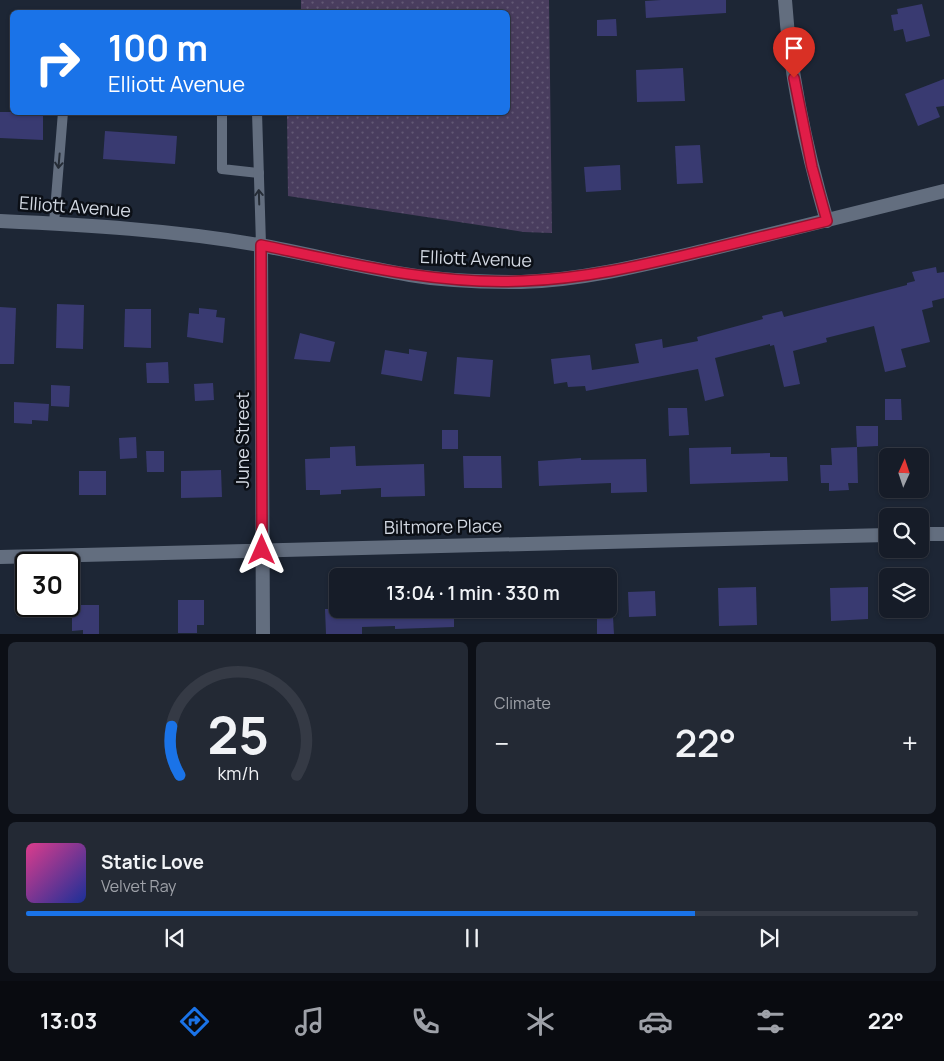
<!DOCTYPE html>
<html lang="en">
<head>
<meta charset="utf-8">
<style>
	body { margin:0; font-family:Manrope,sans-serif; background:#232934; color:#f1f3f6; height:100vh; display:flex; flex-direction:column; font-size:19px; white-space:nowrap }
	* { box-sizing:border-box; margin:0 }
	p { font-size:16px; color:#9ea1a8 }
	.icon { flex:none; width:28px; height:28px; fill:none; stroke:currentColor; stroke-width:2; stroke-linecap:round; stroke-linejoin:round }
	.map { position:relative; height:634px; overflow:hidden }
	.sheet { display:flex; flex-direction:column; gap:8px; padding:8px; background:#0c0f16; flex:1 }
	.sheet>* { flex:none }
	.hud { position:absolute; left:10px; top:10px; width:500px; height:105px; border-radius:8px; box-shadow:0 1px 4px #0004,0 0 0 1px #353a45; background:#1a73e8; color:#fff; overflow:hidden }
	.needle { width:32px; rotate:3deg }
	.fabs { position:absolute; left:879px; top:448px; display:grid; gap:10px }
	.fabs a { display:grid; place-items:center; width:50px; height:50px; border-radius:8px; background:#161c28; box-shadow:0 1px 4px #0004,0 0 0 1px #353a45; font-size:25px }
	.speed { position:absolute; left:15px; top:552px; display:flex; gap:10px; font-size:25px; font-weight:700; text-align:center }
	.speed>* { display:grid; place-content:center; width:65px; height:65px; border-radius:50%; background:#161c28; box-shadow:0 1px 4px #0004,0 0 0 1px #353a45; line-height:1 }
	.speed .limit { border:2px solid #111; border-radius:8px; background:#fff; color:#111 }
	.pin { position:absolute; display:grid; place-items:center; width:42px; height:42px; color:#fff; margin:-51px -21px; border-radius:50% 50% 50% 0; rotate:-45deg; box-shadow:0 0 5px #0007 }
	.pin .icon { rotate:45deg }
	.me { position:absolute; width:55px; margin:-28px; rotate:0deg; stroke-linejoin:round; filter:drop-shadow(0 0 4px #0008) }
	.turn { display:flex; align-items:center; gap:18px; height:105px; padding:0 15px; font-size:22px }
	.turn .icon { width:65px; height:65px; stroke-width:2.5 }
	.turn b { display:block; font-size:35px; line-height:42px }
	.big { font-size:38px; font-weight:600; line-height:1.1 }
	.sheet .card { flex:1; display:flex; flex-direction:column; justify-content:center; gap:8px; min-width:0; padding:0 18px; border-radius:8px; background:#232934 }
	.sheet .dial { align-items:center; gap:0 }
	.dial svg { height:130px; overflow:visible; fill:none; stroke:#353a45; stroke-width:7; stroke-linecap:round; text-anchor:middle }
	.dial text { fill:#f1f3f6; stroke:none }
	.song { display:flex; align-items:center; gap:15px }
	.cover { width:60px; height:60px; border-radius:8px; background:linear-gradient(135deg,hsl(330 70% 55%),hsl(230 70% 35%)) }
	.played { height:5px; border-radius:2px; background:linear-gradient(90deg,#1a73e8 75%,#353a45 75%) }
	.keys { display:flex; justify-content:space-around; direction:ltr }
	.heat { display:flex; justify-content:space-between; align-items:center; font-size:28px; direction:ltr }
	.sheet .tiles { flex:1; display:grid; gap:8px; grid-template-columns:1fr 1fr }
	.card:last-child { grid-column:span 2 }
	.trip { position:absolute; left:329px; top:568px; width:288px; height:50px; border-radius:8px; background:#161c28; box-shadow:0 1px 4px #0004,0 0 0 1px #353a45; font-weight:600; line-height:50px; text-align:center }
	.tab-bar { display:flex; height:80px; justify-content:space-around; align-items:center; background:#090b10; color:#9ea1a8 }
	.tab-bar .icon { width:35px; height:35px }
	.tab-bar .selected { color:#1a73e8 }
	.tab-bar b { font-size:22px; color:#f1f3f6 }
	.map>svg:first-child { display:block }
</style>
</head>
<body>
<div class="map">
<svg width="944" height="634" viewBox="0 0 944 634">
	<defs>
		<pattern id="park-dots" width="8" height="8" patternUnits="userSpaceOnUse" patternTransform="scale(1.25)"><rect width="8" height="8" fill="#493d5e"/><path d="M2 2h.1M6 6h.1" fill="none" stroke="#625875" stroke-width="1.8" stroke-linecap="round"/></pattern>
	</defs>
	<rect width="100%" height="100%" fill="#1d2635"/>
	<!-- park -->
	<path fill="url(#park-dots)" d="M301,0H549L552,233L524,232L288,196L287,113L508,112V12H301Z"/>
	<!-- building -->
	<g fill="#393a71">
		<path d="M661,0H726V13L646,18L645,1Z"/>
		<path d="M922,4L930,36L906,42L903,29L894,31L891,15L898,14L897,9Z"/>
		<path d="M616,19L617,36H597V20Z"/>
		<path d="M683,68L685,101L637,102L636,70Z"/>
		<path d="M944,79V106L936,107L940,117L918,126L905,94Z"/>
		<path d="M0,112H43V140L0,138Z"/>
		<path d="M105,131L177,136L175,164L103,159Z"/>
		<path d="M700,145L703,183L677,184L675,146Z"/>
		<path d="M620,165L621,190L586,192L584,167Z"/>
		<path d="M936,267L937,273L944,272V298L932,301L933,307L922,310L930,342L901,349L906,367L885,372L874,326L826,338L827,342L793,351L800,384L784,387L774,345L770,346V344L715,358L724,396L705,401L698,369L586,391L585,386L568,387L567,382L554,384L551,359L590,355L592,370L639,363L635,344L662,339L663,348L698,341L697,337L763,319L762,316L782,311L784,317L907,285V283L915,281L912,272Z"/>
		<path d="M57,304L84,305L83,349L56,348Z"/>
		<path d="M0,307L16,308L14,364H0Z"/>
		<path d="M199,308L217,310L216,317L225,318L223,343L187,337L189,313L199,314Z"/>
		<path d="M125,309H151V348L124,347Z"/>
		<path d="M300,333L335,342L330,362L294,359Z"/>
		<path d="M409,349L427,352L422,381L381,374L385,350L409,354Z"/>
		<path d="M457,357L493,360L490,397L454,394Z"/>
		<path d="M168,362L169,383H147L146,363Z"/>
		<path d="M213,383L214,400L195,401L194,384Z"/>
		<path d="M51,385L70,386L69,407L51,406Z"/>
		<path d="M885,399H901L902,420H885Z"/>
		<path d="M14,402L49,404L48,421L32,420V424L14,423Z"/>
		<path d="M668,408H687L689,435L669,436Z"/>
		<path d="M856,426H878V446L857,447Z"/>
		<rect x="442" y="430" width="16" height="19"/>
		<path d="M136,437L137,458L120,459L119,438Z"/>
		<path d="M355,446L356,466L424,464L425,496L381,497V488L341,490V494L320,495V490H306L305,459L330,458V447Z"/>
		<path d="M731,447V454L770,453V457H787L788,481L690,484L689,448Z"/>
		<path d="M857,447L858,483H848L849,490L829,491V483H821L820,465H832L831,448Z"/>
		<path d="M146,451H164V472H147Z"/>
		<path d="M463,456H501L502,488H464Z"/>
		<path d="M581,458V460L646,459L647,492L611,493V483L539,486L538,461Z"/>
		<path d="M221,470L222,497L181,498V471Z"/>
		<rect x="79" y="471" width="27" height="24"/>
		<path d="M756,587L757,625L719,626L718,588Z"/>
		<path d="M868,587V619L831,621L830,588Z"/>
		<path d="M655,591L656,616L629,617L628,592Z"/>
		<path d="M178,600H204V625H197V633H178Z"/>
		<path d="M72,605H99V634H83V630L72,631Z"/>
		<path d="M325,609H454V627L395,629V626L362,627V634H326Z"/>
		<path d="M613,617L614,634H597V618Z"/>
	</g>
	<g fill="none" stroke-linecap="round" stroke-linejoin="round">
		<!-- service -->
		<g stroke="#636e7f" stroke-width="10">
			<path d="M222,112V169L259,173"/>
			<path d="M257,112L261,245"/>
			<path d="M54,223L63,112"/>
		</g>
		<!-- minor -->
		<g stroke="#636e7f" stroke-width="14">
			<path d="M785,0C790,75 806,149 827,221"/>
			<path d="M261,245L263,634"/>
			<path d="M920,534H944"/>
			<path d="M0,557L888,535"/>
		</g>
		<!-- tertiary -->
		<path stroke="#636e7f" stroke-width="14" d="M0,221C87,225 173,230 259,245C309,254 359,267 410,275C446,281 484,282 521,282C587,280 651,263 715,248C791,229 868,210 944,191"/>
	</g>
	<!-- one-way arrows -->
	<defs><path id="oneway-shaft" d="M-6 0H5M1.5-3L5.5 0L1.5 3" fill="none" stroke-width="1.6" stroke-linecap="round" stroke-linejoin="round" transform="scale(1.25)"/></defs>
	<g stroke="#252c36">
		<use href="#oneway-shaft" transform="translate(59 161) rotate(95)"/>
		<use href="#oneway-shaft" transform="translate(259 197) rotate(-92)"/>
	</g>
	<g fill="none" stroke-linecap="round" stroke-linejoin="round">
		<!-- route casing -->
		<g stroke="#92132f" stroke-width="12">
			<path id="route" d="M262,550L261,245C347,263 434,285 523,281C582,279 640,266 698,252C741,242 784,231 827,221L812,167L794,78"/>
		</g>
		<!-- route -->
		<use href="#route" stroke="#e11d48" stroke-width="9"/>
	</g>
	<g text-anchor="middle" stroke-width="5" stroke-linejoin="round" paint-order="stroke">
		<!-- street labels -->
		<g font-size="18" fill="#d2d8e2" stroke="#0b0f16">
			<text transform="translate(75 207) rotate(4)" y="6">Elliott Avenue</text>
			<text transform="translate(476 259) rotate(2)" y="6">Elliott Avenue</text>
			<text transform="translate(243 440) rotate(-90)" y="6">June Street</text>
			<text transform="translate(443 527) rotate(-1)" y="6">Biltmore Place</text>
		</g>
	</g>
</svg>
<div class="fabs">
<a><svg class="needle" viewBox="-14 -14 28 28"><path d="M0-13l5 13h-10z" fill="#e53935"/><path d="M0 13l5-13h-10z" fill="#9ea1a8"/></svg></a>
<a><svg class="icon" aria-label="search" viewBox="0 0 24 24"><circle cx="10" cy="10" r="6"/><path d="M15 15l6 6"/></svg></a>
<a><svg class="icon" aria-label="layers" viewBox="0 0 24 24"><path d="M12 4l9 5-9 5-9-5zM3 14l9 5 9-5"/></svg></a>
</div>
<div class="speed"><div class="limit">30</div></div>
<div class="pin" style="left:794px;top:78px;background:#d93025"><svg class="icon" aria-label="arrive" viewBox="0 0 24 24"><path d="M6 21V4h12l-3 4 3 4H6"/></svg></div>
<svg class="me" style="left:262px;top:550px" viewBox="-20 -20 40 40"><path d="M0-17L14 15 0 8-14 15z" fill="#e11d48" stroke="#fff" stroke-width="4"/></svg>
<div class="trip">13:04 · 1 min · 330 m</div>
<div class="hud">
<div class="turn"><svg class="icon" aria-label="right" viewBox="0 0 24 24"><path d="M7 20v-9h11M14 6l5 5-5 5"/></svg><div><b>100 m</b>Elliott Avenue</div></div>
</div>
</div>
<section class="sheet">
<div class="tiles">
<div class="card dial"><svg viewBox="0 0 100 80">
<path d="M14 69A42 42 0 1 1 86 69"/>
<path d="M14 69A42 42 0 0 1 9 39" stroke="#1a73e8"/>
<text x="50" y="56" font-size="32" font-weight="700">25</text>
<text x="50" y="72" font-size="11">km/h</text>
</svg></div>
<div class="card"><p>Climate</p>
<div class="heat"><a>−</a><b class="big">22°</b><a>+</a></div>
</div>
<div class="card">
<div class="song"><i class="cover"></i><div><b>Static Love</b><p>Velvet Ray</p></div></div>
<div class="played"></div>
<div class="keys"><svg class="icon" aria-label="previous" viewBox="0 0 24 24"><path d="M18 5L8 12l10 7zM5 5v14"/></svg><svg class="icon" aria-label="pause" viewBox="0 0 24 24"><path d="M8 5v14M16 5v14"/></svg><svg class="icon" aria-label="next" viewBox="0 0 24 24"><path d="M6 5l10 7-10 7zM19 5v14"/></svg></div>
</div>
</div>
</section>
<nav class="tab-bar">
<b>13:03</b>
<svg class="icon selected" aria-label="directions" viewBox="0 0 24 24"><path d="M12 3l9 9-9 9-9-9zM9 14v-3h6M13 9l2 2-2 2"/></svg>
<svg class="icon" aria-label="music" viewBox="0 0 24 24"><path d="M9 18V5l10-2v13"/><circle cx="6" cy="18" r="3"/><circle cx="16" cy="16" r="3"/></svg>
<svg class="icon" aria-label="phone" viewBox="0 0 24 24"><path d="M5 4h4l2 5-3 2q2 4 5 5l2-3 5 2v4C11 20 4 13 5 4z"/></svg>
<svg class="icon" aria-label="climate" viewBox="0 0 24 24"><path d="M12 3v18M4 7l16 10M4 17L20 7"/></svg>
<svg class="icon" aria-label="car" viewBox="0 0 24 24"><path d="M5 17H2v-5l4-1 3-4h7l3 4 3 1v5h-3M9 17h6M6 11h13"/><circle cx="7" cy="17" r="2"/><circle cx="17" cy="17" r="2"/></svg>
<svg class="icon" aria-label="filters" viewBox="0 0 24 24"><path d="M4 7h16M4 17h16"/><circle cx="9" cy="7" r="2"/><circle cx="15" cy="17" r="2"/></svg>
<b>22°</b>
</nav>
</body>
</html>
